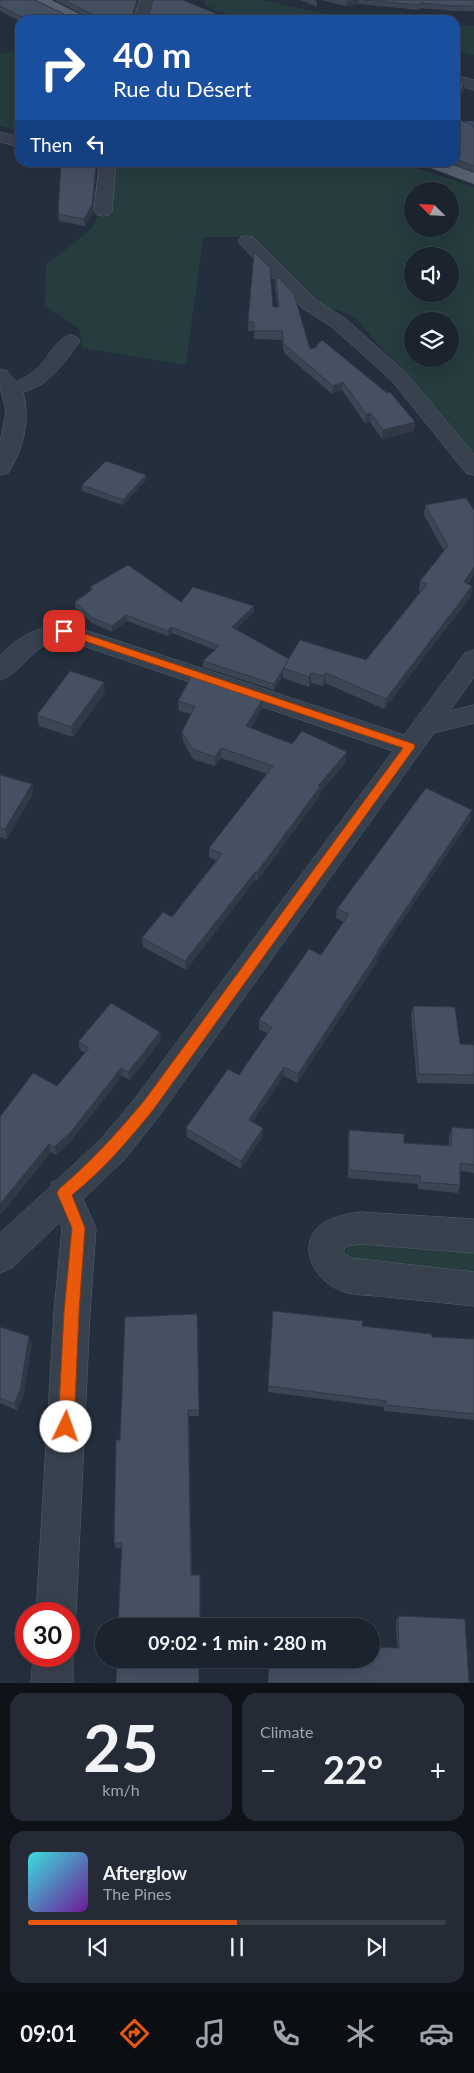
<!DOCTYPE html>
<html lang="en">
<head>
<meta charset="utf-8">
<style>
	body { margin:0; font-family:Lato,sans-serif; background:#242b36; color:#f1f3f6; height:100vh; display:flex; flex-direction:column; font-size:19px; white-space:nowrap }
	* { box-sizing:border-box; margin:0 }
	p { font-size:16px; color:#a0a4aa }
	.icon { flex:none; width:28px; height:28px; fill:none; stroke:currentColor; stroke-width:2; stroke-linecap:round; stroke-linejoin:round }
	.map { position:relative; height:1683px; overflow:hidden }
	.drawer { display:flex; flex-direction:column; gap:10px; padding:10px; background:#0f1319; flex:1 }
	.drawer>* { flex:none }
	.guide { position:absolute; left:15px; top:15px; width:445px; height:152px; border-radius:15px; box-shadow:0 5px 20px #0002,0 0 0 1px #39404a; background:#1a4fa0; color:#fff; overflow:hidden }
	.needle { width:32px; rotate:294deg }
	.buttons { position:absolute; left:404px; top:182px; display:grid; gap:10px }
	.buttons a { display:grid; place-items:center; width:55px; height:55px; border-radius:50%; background:#1b232e; box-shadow:0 5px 20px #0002,0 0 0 1px #39404a; font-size:25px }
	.speed { position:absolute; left:15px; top:1602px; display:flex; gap:10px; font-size:25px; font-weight:700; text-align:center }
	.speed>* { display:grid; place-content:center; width:65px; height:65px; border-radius:50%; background:#1b232e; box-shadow:0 5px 20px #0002,0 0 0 1px #39404a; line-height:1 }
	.speed .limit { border:8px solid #d22; background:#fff; color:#111 }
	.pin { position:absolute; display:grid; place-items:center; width:42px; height:42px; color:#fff; margin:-21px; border-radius:10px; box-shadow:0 2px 8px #0006 }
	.me { position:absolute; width:55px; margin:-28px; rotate:3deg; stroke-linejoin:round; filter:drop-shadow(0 0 4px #0008) }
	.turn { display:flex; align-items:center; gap:18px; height:105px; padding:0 15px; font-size:22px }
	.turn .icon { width:65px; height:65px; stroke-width:2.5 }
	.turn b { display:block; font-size:35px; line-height:42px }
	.then { display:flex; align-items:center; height:48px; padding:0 15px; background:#0003; gap:10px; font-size:19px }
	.big { font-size:38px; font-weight:700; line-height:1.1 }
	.drawer .tile { flex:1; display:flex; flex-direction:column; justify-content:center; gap:8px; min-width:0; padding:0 18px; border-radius:15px; background:#242b36 }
	.drawer .dial { align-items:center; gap:0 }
	.dial b { font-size:65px; line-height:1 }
	.song { display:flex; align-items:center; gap:15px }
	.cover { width:60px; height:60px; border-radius:8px; background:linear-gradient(135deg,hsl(180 70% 55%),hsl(280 70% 35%)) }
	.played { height:5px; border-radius:2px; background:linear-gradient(90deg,#ea580c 50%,#39404a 50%) }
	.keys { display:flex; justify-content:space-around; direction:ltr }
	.heat { display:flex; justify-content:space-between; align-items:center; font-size:28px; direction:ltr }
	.drawer .tiles { flex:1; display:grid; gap:10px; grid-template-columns:1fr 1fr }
	.tile:last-child { grid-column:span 2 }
	.trip { position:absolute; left:95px; top:1618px; width:285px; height:50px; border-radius:25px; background:#1b232e; box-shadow:0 5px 20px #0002,0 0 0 1px #39404a; font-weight:700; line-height:50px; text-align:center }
	.menu { display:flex; height:80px; justify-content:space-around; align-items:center; background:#0b0e12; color:#a0a4aa }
	.menu .icon { width:35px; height:35px }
	.menu .current { color:#ea580c }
	.menu b { font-size:22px; color:#f1f3f6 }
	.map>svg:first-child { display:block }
</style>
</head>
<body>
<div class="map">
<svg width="474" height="1683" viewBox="0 0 474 1683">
	<rect width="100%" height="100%" fill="#242f3e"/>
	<!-- green -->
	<g fill="#263c3f" fill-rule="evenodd">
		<path d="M204,0H262L321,13L382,20H235L237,18L206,6Z"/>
		<path d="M455,25L474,26V55L455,52Z"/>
		<path d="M20,52V131L0,126V53Z"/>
		<path d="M114,163H402L474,187V453L356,319L347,313L319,305L248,237H203L186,365L83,348L79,329L45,305L46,265L91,229L100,213ZM412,191H450V229H412ZM412,256H450V294H412ZM412,321H450V359H412Z"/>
		<path d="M354,1240L474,1250V1274L345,1261L347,1247Z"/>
	</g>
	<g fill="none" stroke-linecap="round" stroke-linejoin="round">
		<!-- stream -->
		<path stroke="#394c67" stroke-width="5" d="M455,123L474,124"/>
		<!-- minor casing -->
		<g stroke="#565f6c" stroke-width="1">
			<g id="minor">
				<path d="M140,0H154L148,20H134Z"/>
				<path d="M455,75L474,80V90L455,85Z"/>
				<path d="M0,132L20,137V147L0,142Z"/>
				<path d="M100,162H116L112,211L109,215L103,216L97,215L94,211Z"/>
				<path d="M247,236L253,237L316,300L346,319L406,373L474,454V475L466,473L392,381L332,327L302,308L241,245L238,241L241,237Z"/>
				<path d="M70,335L77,337L80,341C64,363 50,385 23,392C31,419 23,450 8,473L0,475V443L6,411L0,387V369L7,371L16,382C25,378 33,373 40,366C49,356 56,339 70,335Z"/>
				<path d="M64,623L404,735L465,653L474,650V677L450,711L474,705V723L434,733L159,1116L124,1160L83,1199L96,1228L90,1312L76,1614L69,1629V1614H36L54,1312L62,1228L60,1222L12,1268L0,1273V1233L51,1186L52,1182L57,1180L102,1138L137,1096L393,751L63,639C29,645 24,673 0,680V655C19,636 38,627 64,623Z"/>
				<path d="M360,1212L474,1219V1253L360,1244L348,1246L344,1249V1253L351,1258L474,1272V1306C445,1303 416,1300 387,1297C373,1295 358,1296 345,1292C324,1286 304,1264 310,1240C317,1219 341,1215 360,1212Z"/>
				<path d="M69,1645L73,1656V1683H31L33,1656H69Z"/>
			</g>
		</g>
		<!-- major casing -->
		<g stroke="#414a57" stroke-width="1">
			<g id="major">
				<path d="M33,0H51L85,17L87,20H69L35,3Z"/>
				<path d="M421,162H445L474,173V184L423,165Z"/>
			</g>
		</g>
		<!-- minor -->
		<use href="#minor" fill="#38414e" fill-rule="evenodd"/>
		<!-- major -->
		<use href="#major" fill="#56606e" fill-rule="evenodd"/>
	</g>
	<!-- wall -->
	<g fill="#3b4654">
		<path d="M0,0L68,16H73V20H20V21L0,11Z"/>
		<path d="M55,0H138L134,16L232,20H93Z"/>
		<path d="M300,0H315L317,2V7Z"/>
		<path d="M321,0H474V11H455L420,8L419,10L359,4L346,6Z"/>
		<path d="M455,118L474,126V172L448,162H455Z"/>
		<path d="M96,173L93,212L85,226L59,221L58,214Z"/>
		<path d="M276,278L310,349L316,348V346L415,422L414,431L382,439L370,422L365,423L342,390L332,394L284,353L282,340L254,339V331H248V322L273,307H278L275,287Z"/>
		<path d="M146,480L123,505L82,491V485Z"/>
		<path d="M466,498L468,584L472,586L471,596L384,709L325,683L323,686L311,683L309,687L283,678V674L274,690L203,667V661L215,650L172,633L168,636L127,621L112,632L92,623L75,607V602L90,591V587L181,602L254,606V612L236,629L289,659L366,660L420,592L419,591L420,581L444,551L424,515L425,505Z"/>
		<path d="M105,693L73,737L39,726L37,715Z"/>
		<path d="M178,701L262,709L251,728L292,744L346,762L319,794V797L257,881L255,880L186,970L143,947L142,938L172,917L216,861L209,857V848L267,774L221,758L215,766L193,759L183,741L182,732L191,714L179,711Z"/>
		<path d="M0,775L32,784L33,793L7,839L0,837Z"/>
		<path d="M470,820L377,958V962L297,1083L284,1076L252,1122L263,1136L241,1169L187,1137L186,1128L239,1075L268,1034L259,1029V1020L321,955L344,922L336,918L337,909Z"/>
		<path d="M413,1006L460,1044L474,1045V1084L417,1083L411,1015Z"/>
		<path d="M161,1040L130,1080L122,1076L71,1141L56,1155L51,1152L0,1215L57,1086L85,1053L80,1050L78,1042Z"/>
		<path d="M452,1127L474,1129V1173L460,1171V1185L458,1193L418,1189V1184L348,1178V1138L349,1130L404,1143L449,1145V1136Z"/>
		<path d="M273,1311L432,1337L474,1339V1420L384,1411V1407L268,1392Z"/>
		<path d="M198,1321L199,1416H189L192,1575L201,1579L122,1548H116L114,1543L120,1440Z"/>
		<path d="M0,1327L32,1343L23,1397L17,1410L0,1403Z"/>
		<path d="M398,1616L469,1683H268L269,1659L397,1648L396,1620Z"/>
	</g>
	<!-- shaded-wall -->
	<g fill="#303945">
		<path d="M137,0H138L133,20L132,16Z"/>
		<path d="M354,0H359V4L346,6V1Z"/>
		<path d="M73,16V20H62Z"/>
		<path d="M464,83V89L455,114V111Z"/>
		<path d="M96,165V173L93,212L85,226L84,219Z"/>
		<path d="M343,382L342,390L332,394L333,386Z"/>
		<path d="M371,413L370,422L365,423L366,414Z"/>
		<path d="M415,422L414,431L382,439L383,430Z"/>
		<path d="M146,475V480L123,505V500Z"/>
		<path d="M474,567V575L462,592L464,582Z"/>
		<path d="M472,586L471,596L384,709L386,699Z"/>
		<path d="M254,606V612L232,633V627Z"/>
		<path d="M126,615L127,621L112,632V626Z"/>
		<path d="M171,627L172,633L168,636V631Z"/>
		<path d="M283,668V674L274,690V684Z"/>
		<path d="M311,673V683L309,687V677Z"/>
		<path d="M326,673L325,683L323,686L324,676Z"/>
		<path d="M104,682L105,693L73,737L71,727Z"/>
		<path d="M263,699L262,709L246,736V726Z"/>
		<path d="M221,748V758L215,766V757Z"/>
		<path d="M347,752L346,762L319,794V797L257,881V872L318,786Z"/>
		<path d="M32,784L33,793L7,839L5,829Z"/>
		<path d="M472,810L470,820L377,958V962L297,1083L298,1074L377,952Z"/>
		<path d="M256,871L255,880L186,970L185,961Z"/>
		<path d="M160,1032L161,1040L130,1080L128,1072Z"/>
		<path d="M284,1067V1076L248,1128L249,1120Z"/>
		<path d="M121,1068L122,1076L71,1141L56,1155L54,1147Z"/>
		<path d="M263,1128V1136L241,1169V1161Z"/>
		<path d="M49,1144L51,1152L0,1215V1204Z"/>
		<path d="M29,1336L32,1343L23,1397L17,1410L14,1404Z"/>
		<path d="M188,1410L189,1416L192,1579L191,1575Z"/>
	</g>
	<!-- building -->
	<g fill="#455162" stroke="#303945">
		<path d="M0,0H35L68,16H73L62,20H28L0,6Z"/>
		<path d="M65,0H137L132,16H149L153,0H183L232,20H105L87,12Z"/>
		<path d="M365,0H474V6H456L420,3L419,5Z"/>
		<path d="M455,81L464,83L455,111Z"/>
		<path d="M455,118L474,126V166L455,159Z"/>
		<path d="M61,162H79L96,165L92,205L84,219L58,214Z"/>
		<path d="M254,252L270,268L273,307H279L276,278H279L294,294L310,349L317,347L316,346L322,340L387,393L390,392L415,422L383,430L371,413L366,414L343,382L333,386L284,344L282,331H254V322H248Z"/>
		<path d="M106,461L146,475L123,500L82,485Z"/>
		<path d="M466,498L474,510V567L464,582L472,586L386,699L326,673L324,676L311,673L309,677L283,668L300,640L366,660L427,584L420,581L448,546L425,505Z"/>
		<path d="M128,565L181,602L193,587L254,606L232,627L289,659L274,684L203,661L219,646L171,627L168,631L126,615L112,626L91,617L75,602L93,589L90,587Z"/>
		<path d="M70,671L104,682L71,727L37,715Z"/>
		<path d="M192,675L263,699L246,726L292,744L302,731L347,752L318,786L320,787L257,872L256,871L185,961L142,938L163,912L172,917L222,854L209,848L273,766L221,748L215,757L193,749L182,732L195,706L178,701Z"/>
		<path d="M0,775L32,784L5,829L0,828Z"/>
		<path d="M426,788L472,810L377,952H378L298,1074L284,1067L249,1120L263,1128L241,1161L186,1128L228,1069L239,1075L272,1027L259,1020L309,949L321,955L349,914L337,909Z"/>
		<path d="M111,1003L160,1032L128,1072L121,1068L70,1133L54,1147L49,1144L0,1204V1117L33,1073L57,1086L89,1048L78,1042Z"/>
		<path d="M413,1006L455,1007L460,1044L474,1045V1075L419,1074Z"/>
		<path d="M452,1127L474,1129V1165L460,1163V1185L420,1182V1176L349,1170V1130L404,1134V1143L451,1146Z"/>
		<path d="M273,1311L363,1321L362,1326L431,1334L432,1337L474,1339V1414L386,1405V1401L268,1386Z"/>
		<path d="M197,1314L199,1410H188L191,1575H200V1626H118L122,1543H114L116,1440H120L125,1317Z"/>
		<path d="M0,1327L29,1336L20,1391L14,1404L0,1398Z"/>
		<path d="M398,1616L465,1619L469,1683H268L269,1659H371V1647L399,1648Z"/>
		<path d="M117,1659H199V1683H116Z"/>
	</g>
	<!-- route -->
	<path fill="#ea580c" stroke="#983908" d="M64,627L414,744L415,747L153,1110C128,1141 103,1170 72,1195L85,1228L79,1312L74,1427L71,1432L66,1434L60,1432L58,1427L64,1312L72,1228L57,1193L59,1189C91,1162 117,1133 144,1101L403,748L61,633V628Z"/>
</svg>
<div class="buttons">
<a><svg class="needle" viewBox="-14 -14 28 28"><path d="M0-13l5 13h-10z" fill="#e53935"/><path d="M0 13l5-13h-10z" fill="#a0a4aa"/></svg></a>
<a><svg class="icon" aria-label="sound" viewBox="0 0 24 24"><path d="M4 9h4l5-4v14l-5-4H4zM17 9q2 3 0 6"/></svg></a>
<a><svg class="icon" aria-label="layers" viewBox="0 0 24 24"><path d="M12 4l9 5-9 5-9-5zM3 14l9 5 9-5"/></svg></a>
</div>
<div class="speed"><div class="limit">30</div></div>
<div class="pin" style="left:64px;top:631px;background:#d93025"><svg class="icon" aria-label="arrive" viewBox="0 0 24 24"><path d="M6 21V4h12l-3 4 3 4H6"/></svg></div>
<svg class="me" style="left:66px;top:1427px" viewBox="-20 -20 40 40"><circle r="19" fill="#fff"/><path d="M0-13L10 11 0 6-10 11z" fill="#ea580c"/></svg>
<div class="trip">09:02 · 1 min · 280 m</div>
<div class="guide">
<div class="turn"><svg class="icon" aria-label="right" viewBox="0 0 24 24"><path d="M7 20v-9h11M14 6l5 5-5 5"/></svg><div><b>40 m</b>Rue du Désert</div></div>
<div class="then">Then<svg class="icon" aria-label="left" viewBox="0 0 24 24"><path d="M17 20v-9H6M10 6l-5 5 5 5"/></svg></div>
</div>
</div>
<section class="drawer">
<div class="tiles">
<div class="tile dial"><b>25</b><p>km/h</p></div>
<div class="tile"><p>Climate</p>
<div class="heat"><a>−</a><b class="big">22°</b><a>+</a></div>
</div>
<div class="tile">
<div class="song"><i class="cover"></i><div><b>Afterglow</b><p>The Pines</p></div></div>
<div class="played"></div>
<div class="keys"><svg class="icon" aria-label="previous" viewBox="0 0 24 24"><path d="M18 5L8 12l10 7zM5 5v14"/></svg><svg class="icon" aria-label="pause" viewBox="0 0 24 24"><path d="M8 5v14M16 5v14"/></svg><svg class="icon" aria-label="next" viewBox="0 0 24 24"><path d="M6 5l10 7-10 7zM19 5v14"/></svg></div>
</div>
</div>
</section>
<nav class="menu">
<b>09:01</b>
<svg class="icon current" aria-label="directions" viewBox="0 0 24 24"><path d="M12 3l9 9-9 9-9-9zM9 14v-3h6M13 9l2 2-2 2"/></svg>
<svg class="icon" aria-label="music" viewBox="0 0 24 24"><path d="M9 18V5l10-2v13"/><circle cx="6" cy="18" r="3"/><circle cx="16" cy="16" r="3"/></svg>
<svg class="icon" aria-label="phone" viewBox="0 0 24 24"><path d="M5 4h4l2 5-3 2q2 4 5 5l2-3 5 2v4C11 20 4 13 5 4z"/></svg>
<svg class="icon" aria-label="climate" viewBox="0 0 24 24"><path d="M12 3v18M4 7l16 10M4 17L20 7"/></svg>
<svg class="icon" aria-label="car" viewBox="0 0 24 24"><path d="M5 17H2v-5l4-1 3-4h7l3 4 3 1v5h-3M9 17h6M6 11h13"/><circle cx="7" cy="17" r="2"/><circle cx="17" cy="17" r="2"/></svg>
</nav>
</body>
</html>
